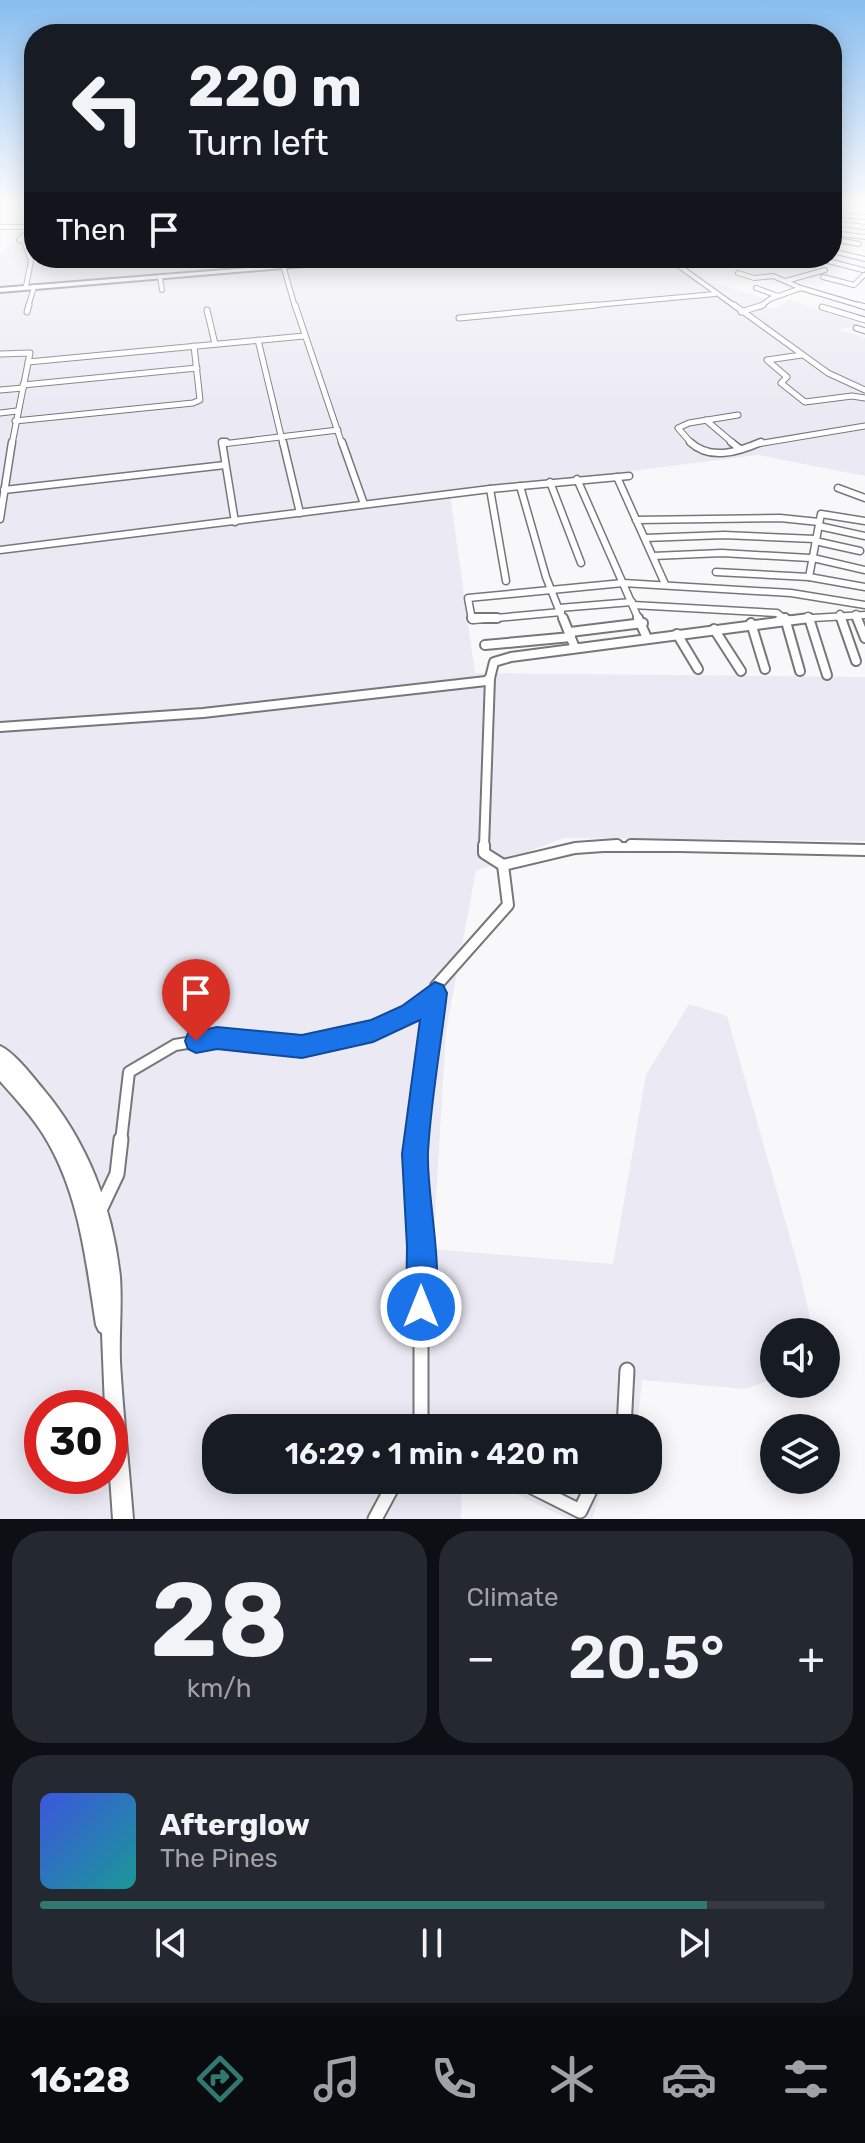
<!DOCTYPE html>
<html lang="en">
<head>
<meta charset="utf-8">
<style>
	body { margin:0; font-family:Rubik,sans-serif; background:#242831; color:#f1f3f6; height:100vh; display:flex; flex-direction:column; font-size:30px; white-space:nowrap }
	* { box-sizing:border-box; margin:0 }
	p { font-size:26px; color:#9ea1a6 }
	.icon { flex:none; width:44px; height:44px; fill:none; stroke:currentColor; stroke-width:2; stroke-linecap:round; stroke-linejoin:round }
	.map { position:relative; height:1519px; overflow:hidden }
	.details { display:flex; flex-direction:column; gap:12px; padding:12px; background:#0d0f14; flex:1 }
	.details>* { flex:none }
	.hud { position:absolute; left:24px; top:24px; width:818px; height:244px; border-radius:32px; box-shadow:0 4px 20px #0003; background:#171b24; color:#f1f3f6; overflow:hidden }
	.buttons { position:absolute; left:760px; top:1318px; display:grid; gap:16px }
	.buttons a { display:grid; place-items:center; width:80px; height:80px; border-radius:50%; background:#171b24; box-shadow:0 4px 20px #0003; font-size:40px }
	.speed { position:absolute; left:24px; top:1390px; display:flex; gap:16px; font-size:40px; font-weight:700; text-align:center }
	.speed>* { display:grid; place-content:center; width:104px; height:104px; border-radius:50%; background:#171b24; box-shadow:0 4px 20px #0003; line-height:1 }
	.speed .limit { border:12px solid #d22; background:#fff; color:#111 }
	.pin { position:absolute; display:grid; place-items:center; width:68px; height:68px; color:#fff; margin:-82px -34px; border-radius:50% 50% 50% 0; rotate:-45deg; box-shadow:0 0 8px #0007 }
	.pin .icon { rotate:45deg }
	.me { position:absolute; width:88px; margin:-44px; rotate:0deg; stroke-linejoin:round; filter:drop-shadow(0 0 6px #0008) }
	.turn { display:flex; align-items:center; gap:28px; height:168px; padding:0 32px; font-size:36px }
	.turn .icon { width:104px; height:104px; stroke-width:2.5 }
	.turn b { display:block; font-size:56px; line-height:68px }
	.then { display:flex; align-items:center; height:76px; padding:0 32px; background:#0003; gap:16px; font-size:30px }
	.big { font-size:60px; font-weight:600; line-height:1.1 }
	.details .tile { flex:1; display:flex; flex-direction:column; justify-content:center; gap:12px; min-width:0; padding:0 28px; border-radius:32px; background:#242831 }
	.details .dial { align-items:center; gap:0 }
	.dial b { font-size:104px; line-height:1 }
	.song { display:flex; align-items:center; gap:24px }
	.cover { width:96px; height:96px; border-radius:12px; background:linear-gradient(135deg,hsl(230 70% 55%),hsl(180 70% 35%)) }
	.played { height:8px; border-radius:4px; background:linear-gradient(90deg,#317871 85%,#363941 85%) }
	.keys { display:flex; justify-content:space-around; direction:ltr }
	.heat { display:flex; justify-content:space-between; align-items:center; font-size:44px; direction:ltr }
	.details .tiles { flex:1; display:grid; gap:12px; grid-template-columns:1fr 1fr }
	.tile:last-child { grid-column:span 2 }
	.trip { position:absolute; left:202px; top:1414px; width:460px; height:80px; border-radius:32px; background:#171b24; box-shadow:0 4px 20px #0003; font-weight:600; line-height:80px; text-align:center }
	.tabs { display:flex; height:128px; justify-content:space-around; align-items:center; background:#090b0e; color:#9ea1a6 }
	.tabs .icon { width:56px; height:56px }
	.tabs .selected { color:#317871 }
	.tabs b { font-size:36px; color:#f1f3f6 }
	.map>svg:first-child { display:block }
</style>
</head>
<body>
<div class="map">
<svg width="865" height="1519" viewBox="0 0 865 1519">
	<rect width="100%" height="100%" fill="#f8f8fb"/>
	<!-- built -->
	<g fill="#ebeaf4" fill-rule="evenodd">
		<path d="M34,235V258H664L702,286L715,283L761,297L767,300L764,307L774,309L790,300L860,324L839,330L865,338V476L758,455L450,494L475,673L865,677V841L564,838L476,871L446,1032L433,1249L613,1264L646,1075L689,1004L727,1016L799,1269L811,1322L807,1332H774V1379L745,1389L642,1380L637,1428H216V1480H462L461,1519H0V252ZM42,1408H110V1476H42Z"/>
		<path d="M487,1480H615L601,1492L592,1519H568Z"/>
	</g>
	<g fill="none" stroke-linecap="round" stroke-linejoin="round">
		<!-- street-far5 casing -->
		<g stroke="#77777a" stroke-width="6">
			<g id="street-far5">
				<path d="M861,202H865"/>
				<path d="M832,214L865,217"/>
				<path d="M832,223L865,227"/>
				<path d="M0,227H31"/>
				<path d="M34,227L19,240L24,241L34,235"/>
				<path d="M832,233L865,237"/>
				<path d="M832,239L859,244"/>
				<path d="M24,241L31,261L26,286"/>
				<path d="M832,251L865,259"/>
				<path d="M668,258L736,307"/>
				<path d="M820,259L863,270"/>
				<path d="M283,265L295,307"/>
				<path d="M738,273L754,278L773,276L801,288L865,307"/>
				<path d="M160,277L162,290"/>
				<path d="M823,277L854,285L864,275"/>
				<path d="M786,281L825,270"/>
				<path d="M756,288L778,296"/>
				<path d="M28,307L34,287"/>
				<path d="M574,307L715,294"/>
				<path d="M760,307L770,299L801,288"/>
			</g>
		</g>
		<!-- street-far4 casing -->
		<g stroke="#77777a" stroke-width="7">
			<g id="street-far4">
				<path d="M295,305L342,444"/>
				<path d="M734,305L828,373L865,390"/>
				<path d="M859,305L865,307"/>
				<path d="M822,307L865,320"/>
				<path d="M207,310L215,344"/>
				<path d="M27,312L29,305"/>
				<path d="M741,312L763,305"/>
				<path d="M459,318L596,305"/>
				<path d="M856,328L865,331"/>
				<path d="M258,340L283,444"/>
				<path d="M0,354L30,353L12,444"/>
				<path d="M802,355L767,360L787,377L781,383L805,402L852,396L865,398"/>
				<path d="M28,362L304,336"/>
				<path d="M23,385L197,368"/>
				<path d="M0,390L23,388"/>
				<path d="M0,413L17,411"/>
				<path d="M706,420L734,444"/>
				<path d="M15,421L193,403L200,400L194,346"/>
				<path d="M222,444L338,430"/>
				<path d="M692,444L678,428L689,423L738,415"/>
				<path d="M757,444L865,426"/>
			</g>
		</g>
		<!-- street-far3 casing -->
		<g stroke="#77777a" stroke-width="9">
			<g id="street-far3">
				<path d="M226,442H222L235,522"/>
				<path d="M283,442L300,513"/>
				<path d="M342,442L364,504"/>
				<path d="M690,442C710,461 738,452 761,442"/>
				<path d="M731,442L740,449"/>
				<path d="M617,477L665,584"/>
				<path d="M577,479L639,620"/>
				<path d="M550,482L581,563"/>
				<path d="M520,486L546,577L563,620"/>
				<path d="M838,488L865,498"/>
				<path d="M490,489L506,581"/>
				<path d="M4,490L225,465"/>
				<path d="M0,519L12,442"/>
				<path d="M636,520L780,518L819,522"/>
				<path d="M819,526L865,536"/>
				<path d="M645,538L724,535L815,539"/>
				<path d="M815,541L860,551"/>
				<path d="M0,550L490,489L629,476"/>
				<path d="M653,556L722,553L810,558"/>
				<path d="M813,558L865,570"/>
				<path d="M716,572L809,577L865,587"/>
				<path d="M809,577L821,514L865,521"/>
				<path d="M633,605L777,613L786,620"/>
				<path d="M559,608L632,602"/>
				<path d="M840,614L842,620"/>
				<path d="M856,614L858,620"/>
				<path d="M808,616L809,620"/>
				<path d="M472,620L468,598L623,583L791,593L865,605"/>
				<path d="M474,620L561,612"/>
				<path d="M778,620L865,615"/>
			</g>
		</g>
		<!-- street-far2 casing -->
		<g stroke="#77777a" stroke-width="12">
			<g id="street-far2">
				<path d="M472,618H497"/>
				<path d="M563,618L575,648"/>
				<path d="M638,618L647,638"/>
				<path d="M785,618L800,671"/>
				<path d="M809,618L827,675"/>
				<path d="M841,618L856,661"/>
				<path d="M857,618L865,638"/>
				<path d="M751,623L765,669"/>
				<path d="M714,629L741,671"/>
				<path d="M570,632L643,623"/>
				<path d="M677,634L698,669"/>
				<path d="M485,645L571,637"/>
				<path d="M0,727L203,713L486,681L490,678"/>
				<path d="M484,847L490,678L494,662L511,657L809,618"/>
				<path d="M587,847H729"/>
			</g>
		</g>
		<!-- street-far1 casing -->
		<g stroke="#77777a" stroke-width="14">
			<g id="street-far1">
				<path d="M484,845V853L503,865L575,848L617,845"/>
				<path d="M631,845L865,850"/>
				<path d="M121,1141L129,1072L175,1045L217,1038L302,1046L373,1030L410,1013L435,993"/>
				<path d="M417,1141L436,986L508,905L503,865"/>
			</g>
		</g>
		<!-- street casing -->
		<g stroke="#77777a" stroke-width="17">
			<g id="street">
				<path d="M417,1139L415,1154L421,1247V1428"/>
				<path d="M100,1210L117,1174L121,1139"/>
				<path d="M624,1428L627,1370"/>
				<path d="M518,1480L580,1511L595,1480"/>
				<path d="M375,1519L396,1480"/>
			</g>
		</g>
		<!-- secondary casing -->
		<g stroke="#77777a" stroke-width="4">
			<path id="secondary" d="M0,1046C15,1053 32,1076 43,1089C87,1141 113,1208 120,1277C122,1305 119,1333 120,1362C123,1414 129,1467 133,1519H113L110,1476V1408H105L102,1333L99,1331L96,1325C86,1260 79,1191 43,1134C31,1115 15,1098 0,1081Z"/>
		</g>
		<!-- highway casing -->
		<g stroke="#77777a" stroke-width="4">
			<path id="highway" d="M373,258H400L0,292V288Z"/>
		</g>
		<!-- street-far5 -->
		<use href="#street-far5" stroke="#fff" stroke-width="4"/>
		<!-- street-far4 -->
		<use href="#street-far4" stroke="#fff" stroke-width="5"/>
		<!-- street-far3 -->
		<use href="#street-far3" stroke="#fff" stroke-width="6"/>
		<!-- street-far2 -->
		<use href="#street-far2" stroke="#fff" stroke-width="8"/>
		<!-- street-far1 -->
		<use href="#street-far1" stroke="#fff" stroke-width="10"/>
		<!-- street -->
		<use href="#street" stroke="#fff" stroke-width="13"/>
		<!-- secondary -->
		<use href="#secondary" fill="#fff" fill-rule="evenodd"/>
		<!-- highway -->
		<use href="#highway" fill="#fff" fill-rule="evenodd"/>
	</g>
	<!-- sky -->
	<linearGradient id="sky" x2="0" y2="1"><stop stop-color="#88bdf0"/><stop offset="0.49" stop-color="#fcfcfd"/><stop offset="1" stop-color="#fcfcfd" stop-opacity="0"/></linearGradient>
	<rect width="865" height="413" fill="url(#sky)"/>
	<!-- route -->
	<path fill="#1a73e8" stroke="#114b97" stroke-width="2" d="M435,982L443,985L447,993C441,1045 431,1099 428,1152C426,1196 447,1278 431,1317L421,1322L411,1317L406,1307L407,1247L402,1154L420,1020L373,1042L302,1058L217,1049L196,1053L188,1049L185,1041L188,1033L217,1027L302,1035L371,1020L402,1006Z"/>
</svg>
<div class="buttons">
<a><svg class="icon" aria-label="sound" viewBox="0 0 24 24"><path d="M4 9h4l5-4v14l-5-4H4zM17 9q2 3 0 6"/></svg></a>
<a><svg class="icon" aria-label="layers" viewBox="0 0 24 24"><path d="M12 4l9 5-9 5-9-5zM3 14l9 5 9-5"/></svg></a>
</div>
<div class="speed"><div class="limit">30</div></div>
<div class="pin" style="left:196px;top:1041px;background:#d93025"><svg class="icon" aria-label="arrive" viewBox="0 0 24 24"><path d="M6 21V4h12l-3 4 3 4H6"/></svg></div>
<svg class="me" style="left:421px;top:1307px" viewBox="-20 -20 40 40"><circle r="17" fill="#1a73e8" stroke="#fff" stroke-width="3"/><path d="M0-11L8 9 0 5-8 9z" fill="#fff"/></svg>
<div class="trip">16:29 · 1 min · 420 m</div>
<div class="hud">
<div class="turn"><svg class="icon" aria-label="left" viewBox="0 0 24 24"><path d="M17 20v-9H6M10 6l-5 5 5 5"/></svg><div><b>220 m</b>Turn left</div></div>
<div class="then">Then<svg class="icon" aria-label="arrive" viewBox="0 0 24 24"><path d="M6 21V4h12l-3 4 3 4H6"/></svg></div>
</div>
</div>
<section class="details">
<div class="tiles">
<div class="tile dial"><b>28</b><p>km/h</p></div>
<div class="tile"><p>Climate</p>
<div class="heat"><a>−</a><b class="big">20.5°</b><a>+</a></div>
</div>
<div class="tile">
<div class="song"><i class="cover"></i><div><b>Afterglow</b><p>The Pines</p></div></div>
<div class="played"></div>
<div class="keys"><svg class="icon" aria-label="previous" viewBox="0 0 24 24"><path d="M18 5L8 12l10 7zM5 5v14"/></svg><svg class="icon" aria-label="pause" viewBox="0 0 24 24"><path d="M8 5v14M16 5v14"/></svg><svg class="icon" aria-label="next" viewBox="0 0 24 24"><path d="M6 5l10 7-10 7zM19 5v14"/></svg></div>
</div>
</div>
</section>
<nav class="tabs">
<b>16:28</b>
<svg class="icon selected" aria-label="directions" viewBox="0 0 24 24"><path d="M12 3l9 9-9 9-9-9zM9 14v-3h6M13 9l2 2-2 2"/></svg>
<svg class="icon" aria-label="music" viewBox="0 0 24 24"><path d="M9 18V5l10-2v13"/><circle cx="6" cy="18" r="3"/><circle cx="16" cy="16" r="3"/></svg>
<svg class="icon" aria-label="phone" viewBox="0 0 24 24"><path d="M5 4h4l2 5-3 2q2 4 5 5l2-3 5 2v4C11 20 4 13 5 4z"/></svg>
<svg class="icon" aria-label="climate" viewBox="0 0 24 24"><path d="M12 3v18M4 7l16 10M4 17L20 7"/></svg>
<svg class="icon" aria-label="car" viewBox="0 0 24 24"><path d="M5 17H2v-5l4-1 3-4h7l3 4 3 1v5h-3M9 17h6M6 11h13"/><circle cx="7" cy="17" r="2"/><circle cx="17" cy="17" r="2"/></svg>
<svg class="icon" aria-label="filters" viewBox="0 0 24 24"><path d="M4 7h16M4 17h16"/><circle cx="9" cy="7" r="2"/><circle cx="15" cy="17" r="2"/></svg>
</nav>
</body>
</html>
